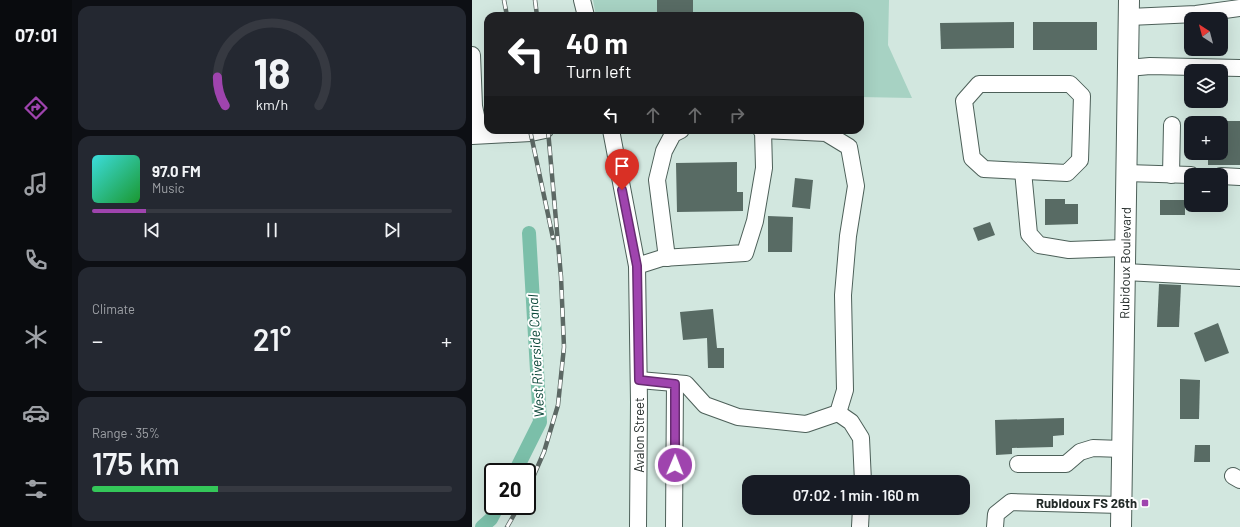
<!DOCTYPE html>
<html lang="en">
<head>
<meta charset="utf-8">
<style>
	body { margin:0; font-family:Barlow,sans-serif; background:#242831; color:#f1f3f6; height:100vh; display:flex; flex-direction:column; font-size:15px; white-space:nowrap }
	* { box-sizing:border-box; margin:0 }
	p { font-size:13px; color:#9ea1a6 }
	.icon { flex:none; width:22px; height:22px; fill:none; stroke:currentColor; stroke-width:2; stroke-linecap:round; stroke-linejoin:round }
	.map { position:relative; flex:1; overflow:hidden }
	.drawer { display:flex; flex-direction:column; gap:6px; padding:6px; background:#0d0f14; width:400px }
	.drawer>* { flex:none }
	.top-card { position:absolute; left:12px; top:12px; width:380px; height:122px; border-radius:12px; box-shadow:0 4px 16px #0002; background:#202124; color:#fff; overflow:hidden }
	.needle { width:26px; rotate:324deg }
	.controls { position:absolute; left:712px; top:12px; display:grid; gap:8px }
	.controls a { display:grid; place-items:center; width:44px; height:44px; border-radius:8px; background:#171b24; box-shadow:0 4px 16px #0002; font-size:20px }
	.speed { position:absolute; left:12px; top:463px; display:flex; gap:8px; font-size:20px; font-weight:700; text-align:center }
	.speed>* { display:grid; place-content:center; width:52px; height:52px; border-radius:50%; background:#171b24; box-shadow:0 4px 16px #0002; line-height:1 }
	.speed .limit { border:2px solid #111; border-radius:6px; background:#fff; color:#111 }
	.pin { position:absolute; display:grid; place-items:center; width:34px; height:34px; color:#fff; margin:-41px -17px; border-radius:50% 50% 50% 0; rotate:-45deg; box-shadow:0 0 4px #0007 }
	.pin .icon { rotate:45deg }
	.me { position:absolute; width:44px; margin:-22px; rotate:1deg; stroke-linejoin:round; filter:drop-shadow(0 0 3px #0008) }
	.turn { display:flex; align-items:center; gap:14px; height:84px; padding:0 16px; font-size:18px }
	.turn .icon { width:52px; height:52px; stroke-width:2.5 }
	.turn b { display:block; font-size:28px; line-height:34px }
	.lanes { display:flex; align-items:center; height:38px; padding:0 16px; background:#0003; justify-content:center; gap:20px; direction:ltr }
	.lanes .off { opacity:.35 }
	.big { font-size:30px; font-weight:600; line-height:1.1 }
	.drawer .tile { flex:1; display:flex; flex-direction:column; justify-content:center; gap:6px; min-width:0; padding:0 14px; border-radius:12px; background:#242831 }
	.drawer .dial { align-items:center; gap:0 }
	.dial svg { height:104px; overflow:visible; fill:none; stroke:#363941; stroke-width:7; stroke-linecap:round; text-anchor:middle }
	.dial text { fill:#f1f3f6; stroke:none }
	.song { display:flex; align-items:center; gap:12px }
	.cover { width:48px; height:48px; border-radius:6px; background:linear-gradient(135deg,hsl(180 70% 55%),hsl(130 70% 35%)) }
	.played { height:4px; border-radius:2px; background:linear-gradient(90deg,#9f44ae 15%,#363941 15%) }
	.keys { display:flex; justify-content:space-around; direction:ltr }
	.heat { display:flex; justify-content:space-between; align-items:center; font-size:22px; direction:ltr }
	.charge { height:6px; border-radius:3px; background:linear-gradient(90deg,#34c759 35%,#363941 0) }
	.trip { position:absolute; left:270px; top:475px; width:228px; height:40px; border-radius:12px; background:#171b24; box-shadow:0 4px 16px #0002; font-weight:600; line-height:40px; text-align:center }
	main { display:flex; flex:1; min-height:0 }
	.menu { display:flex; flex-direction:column; width:72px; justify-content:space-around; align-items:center; background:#090b0e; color:#9ea1a6 }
	.menu .icon { width:28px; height:28px }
	.menu .selected { color:#9f44ae }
	.menu b { font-size:18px; color:#f1f3f6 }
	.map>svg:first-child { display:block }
</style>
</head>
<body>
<main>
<nav class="menu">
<b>07:01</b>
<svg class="icon selected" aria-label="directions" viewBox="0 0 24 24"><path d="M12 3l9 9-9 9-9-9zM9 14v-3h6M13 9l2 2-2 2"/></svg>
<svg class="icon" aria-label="music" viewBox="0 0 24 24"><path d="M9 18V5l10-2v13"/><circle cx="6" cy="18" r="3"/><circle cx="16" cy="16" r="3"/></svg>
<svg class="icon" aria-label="phone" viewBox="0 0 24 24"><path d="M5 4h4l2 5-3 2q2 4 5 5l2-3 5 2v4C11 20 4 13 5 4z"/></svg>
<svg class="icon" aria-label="climate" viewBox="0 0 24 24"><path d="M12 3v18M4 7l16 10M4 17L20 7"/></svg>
<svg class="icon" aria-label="car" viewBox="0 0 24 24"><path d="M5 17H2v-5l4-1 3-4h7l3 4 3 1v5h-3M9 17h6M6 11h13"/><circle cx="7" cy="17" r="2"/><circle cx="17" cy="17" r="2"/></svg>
<svg class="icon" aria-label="filters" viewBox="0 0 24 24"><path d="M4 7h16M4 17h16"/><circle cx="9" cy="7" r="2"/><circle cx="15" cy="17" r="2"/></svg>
</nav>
<section class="drawer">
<div class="tile dial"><svg viewBox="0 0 100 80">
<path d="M14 69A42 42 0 1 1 86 69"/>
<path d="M14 69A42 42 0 0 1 8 47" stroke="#9f44ae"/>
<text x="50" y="56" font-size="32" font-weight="700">18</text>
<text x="50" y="72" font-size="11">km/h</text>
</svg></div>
<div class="tile">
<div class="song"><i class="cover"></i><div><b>97.0 FM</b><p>Music</p></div></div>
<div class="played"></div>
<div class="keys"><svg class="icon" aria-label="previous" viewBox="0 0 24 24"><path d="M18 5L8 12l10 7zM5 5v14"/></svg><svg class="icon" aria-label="pause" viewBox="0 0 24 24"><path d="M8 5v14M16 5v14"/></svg><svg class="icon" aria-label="next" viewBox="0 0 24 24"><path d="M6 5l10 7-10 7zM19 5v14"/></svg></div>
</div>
<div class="tile"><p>Climate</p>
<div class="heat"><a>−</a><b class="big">21°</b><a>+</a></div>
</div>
<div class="tile"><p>Range · 35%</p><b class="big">175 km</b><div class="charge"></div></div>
</section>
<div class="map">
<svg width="768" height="527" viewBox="0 0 768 527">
	<rect width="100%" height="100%" fill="#d2e7df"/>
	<!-- green -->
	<path fill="#a7d2c3" d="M121,0H417L416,45L440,98L388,97V16H124Z"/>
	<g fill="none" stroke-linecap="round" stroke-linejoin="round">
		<!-- canal -->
		<g stroke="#7bbfa9" stroke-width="14">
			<path d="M43,472L68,422L57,233"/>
			<path d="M10,527L19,519L26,506"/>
		</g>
	</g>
	<!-- building -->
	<g fill="#586b64">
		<rect x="185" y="0" width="36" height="16"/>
		<path d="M542,22V48L469,49L468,23Z"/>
		<rect x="561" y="22" width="64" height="28"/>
		<path d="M749,121H768V165H736V153H749Z"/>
		<path d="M265,162V192H271V211L205,212L204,163Z"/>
		<path d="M323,178L341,180L338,209L320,207Z"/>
		<path d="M573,199H593V204H606V224L573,225Z"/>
		<rect x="688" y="200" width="25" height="15"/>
		<path d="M296,216L321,217L320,252H296Z"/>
		<path d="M518,222L523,235L506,241L501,228Z"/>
		<path d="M687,284L709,285L707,327H685Z"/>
		<path d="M241,309L245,348H252V368H236L235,338L211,340L208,312Z"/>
		<path d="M746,323L757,353L733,362L722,333Z"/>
		<path d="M708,379L728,380L727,419H708Z"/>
		<path d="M592,418V435L581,436V447L540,448V454L524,455L523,420Z"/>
		<path d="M723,445H738V462H722Z"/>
	</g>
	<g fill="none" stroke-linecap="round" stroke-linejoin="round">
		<!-- minor casing -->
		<g stroke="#4d6059" stroke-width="18">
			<g id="minor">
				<path d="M110,0L114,16"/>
				<path d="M657,17L724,14L768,8"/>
				<path d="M0,55L2,106L8,135"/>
				<path d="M656,68L678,66L768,68"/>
				<path d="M507,84H598L610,96L608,160L595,173L512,169L500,158L492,101Z"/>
				<path d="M139,130L165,266L167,402L166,527"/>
				<path d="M0,136L59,133L73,130"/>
				<path d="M551,171L557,234L567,245L597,250L653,248"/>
				<path d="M654,173L719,175"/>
				<path d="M699,175L700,125"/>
				<path d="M749,176L768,177"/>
				<path d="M195,258L185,180L192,151L201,134L209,130"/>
				<path d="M165,266L190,258L273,253L283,221L292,168L291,130H289"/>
				<path d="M653,272L768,278"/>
				<path d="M167,380L214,384L233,405L266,417L334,424L366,413L373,390L371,295L376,236L384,186L377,147L354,133L291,130"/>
				<path d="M366,413L379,422L389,438L391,482"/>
				<path d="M546,464H594L608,452L621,448L650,449"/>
				<path d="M761,476L768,480"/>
				<path d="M202,527L203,383"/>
				<path d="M388,527L389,508"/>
				<path d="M523,527L524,514L539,502L649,505"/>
			</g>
		</g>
		<!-- major casing -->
		<g stroke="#4d6059" stroke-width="22">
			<g id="major">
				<path id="s1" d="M649,527L657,0"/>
			</g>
		</g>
		<!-- minor -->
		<use href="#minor" stroke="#fff" stroke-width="16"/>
		<!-- major -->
		<use href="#major" stroke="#fff" stroke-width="20"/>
		<!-- rail casing -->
		<g stroke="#5c6864" stroke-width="4.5">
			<g id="rail">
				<path d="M32,0L35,16"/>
				<path d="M63,0L65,16"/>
				<path d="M58,130L81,238"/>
				<path d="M55,491L72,452L86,405L92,347L89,277L76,130"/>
				<path d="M35,527L47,506"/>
			</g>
		</g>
		<!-- rail -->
		<use href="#rail" stroke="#fff" stroke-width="3" stroke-dasharray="9" stroke-linecap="butt"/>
	</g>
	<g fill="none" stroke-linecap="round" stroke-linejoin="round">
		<!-- route casing -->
		<g stroke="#672c71" stroke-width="10">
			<path id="route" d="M150,190L165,266L167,380L203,384V465"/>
		</g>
		<!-- route -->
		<use href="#route" stroke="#9f44ae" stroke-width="7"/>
	</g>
	<!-- markers -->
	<rect fill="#9f44ae" stroke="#fff" stroke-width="1.5" x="669" y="499" width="8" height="8" rx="2"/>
	<g text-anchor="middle" stroke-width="4" stroke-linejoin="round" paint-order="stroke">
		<!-- street labels -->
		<g font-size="13" fill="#222a28" stroke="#fff">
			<text dy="5" stroke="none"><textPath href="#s1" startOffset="264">Rubidoux Boulevard</textPath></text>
			<text transform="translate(167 435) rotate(-90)" y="5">Avalon Street</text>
		</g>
		<!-- poi labels -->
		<g font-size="13" font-weight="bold" fill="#222a28" stroke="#fff" text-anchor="end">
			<text x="665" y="508">Rubidoux FS 26th</text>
		</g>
		<!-- water labels -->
		<g font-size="14" font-style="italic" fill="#0a4638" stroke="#fff">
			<text transform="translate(64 356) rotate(-93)" y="5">West Riverside Canal</text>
		</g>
	</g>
</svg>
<div class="controls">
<a><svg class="needle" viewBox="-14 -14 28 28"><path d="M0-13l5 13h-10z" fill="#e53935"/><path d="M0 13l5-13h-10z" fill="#9ea1a6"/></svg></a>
<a><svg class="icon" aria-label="layers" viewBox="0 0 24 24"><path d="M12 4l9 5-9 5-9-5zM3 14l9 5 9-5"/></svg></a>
<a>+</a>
<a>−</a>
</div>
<div class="speed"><div class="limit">20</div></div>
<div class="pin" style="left:150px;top:190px;background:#d93025"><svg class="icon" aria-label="arrive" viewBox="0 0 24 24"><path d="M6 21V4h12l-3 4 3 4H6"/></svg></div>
<svg class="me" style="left:203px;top:465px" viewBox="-20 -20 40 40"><circle r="17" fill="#9f44ae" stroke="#fff" stroke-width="3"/><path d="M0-11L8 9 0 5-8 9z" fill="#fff"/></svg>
<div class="trip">07:02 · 1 min · 160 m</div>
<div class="top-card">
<div class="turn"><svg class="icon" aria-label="left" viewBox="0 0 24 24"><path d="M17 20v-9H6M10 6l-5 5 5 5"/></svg><div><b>40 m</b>Turn left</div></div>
<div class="lanes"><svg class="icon" aria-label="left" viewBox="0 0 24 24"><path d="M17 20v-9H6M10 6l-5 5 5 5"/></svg><svg class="icon off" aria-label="ahead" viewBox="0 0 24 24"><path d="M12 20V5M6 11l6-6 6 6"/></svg><svg class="icon off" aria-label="ahead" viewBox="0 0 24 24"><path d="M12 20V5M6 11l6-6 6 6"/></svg><svg class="icon off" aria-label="right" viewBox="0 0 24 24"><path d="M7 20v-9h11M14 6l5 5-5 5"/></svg></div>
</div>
</div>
</main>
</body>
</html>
